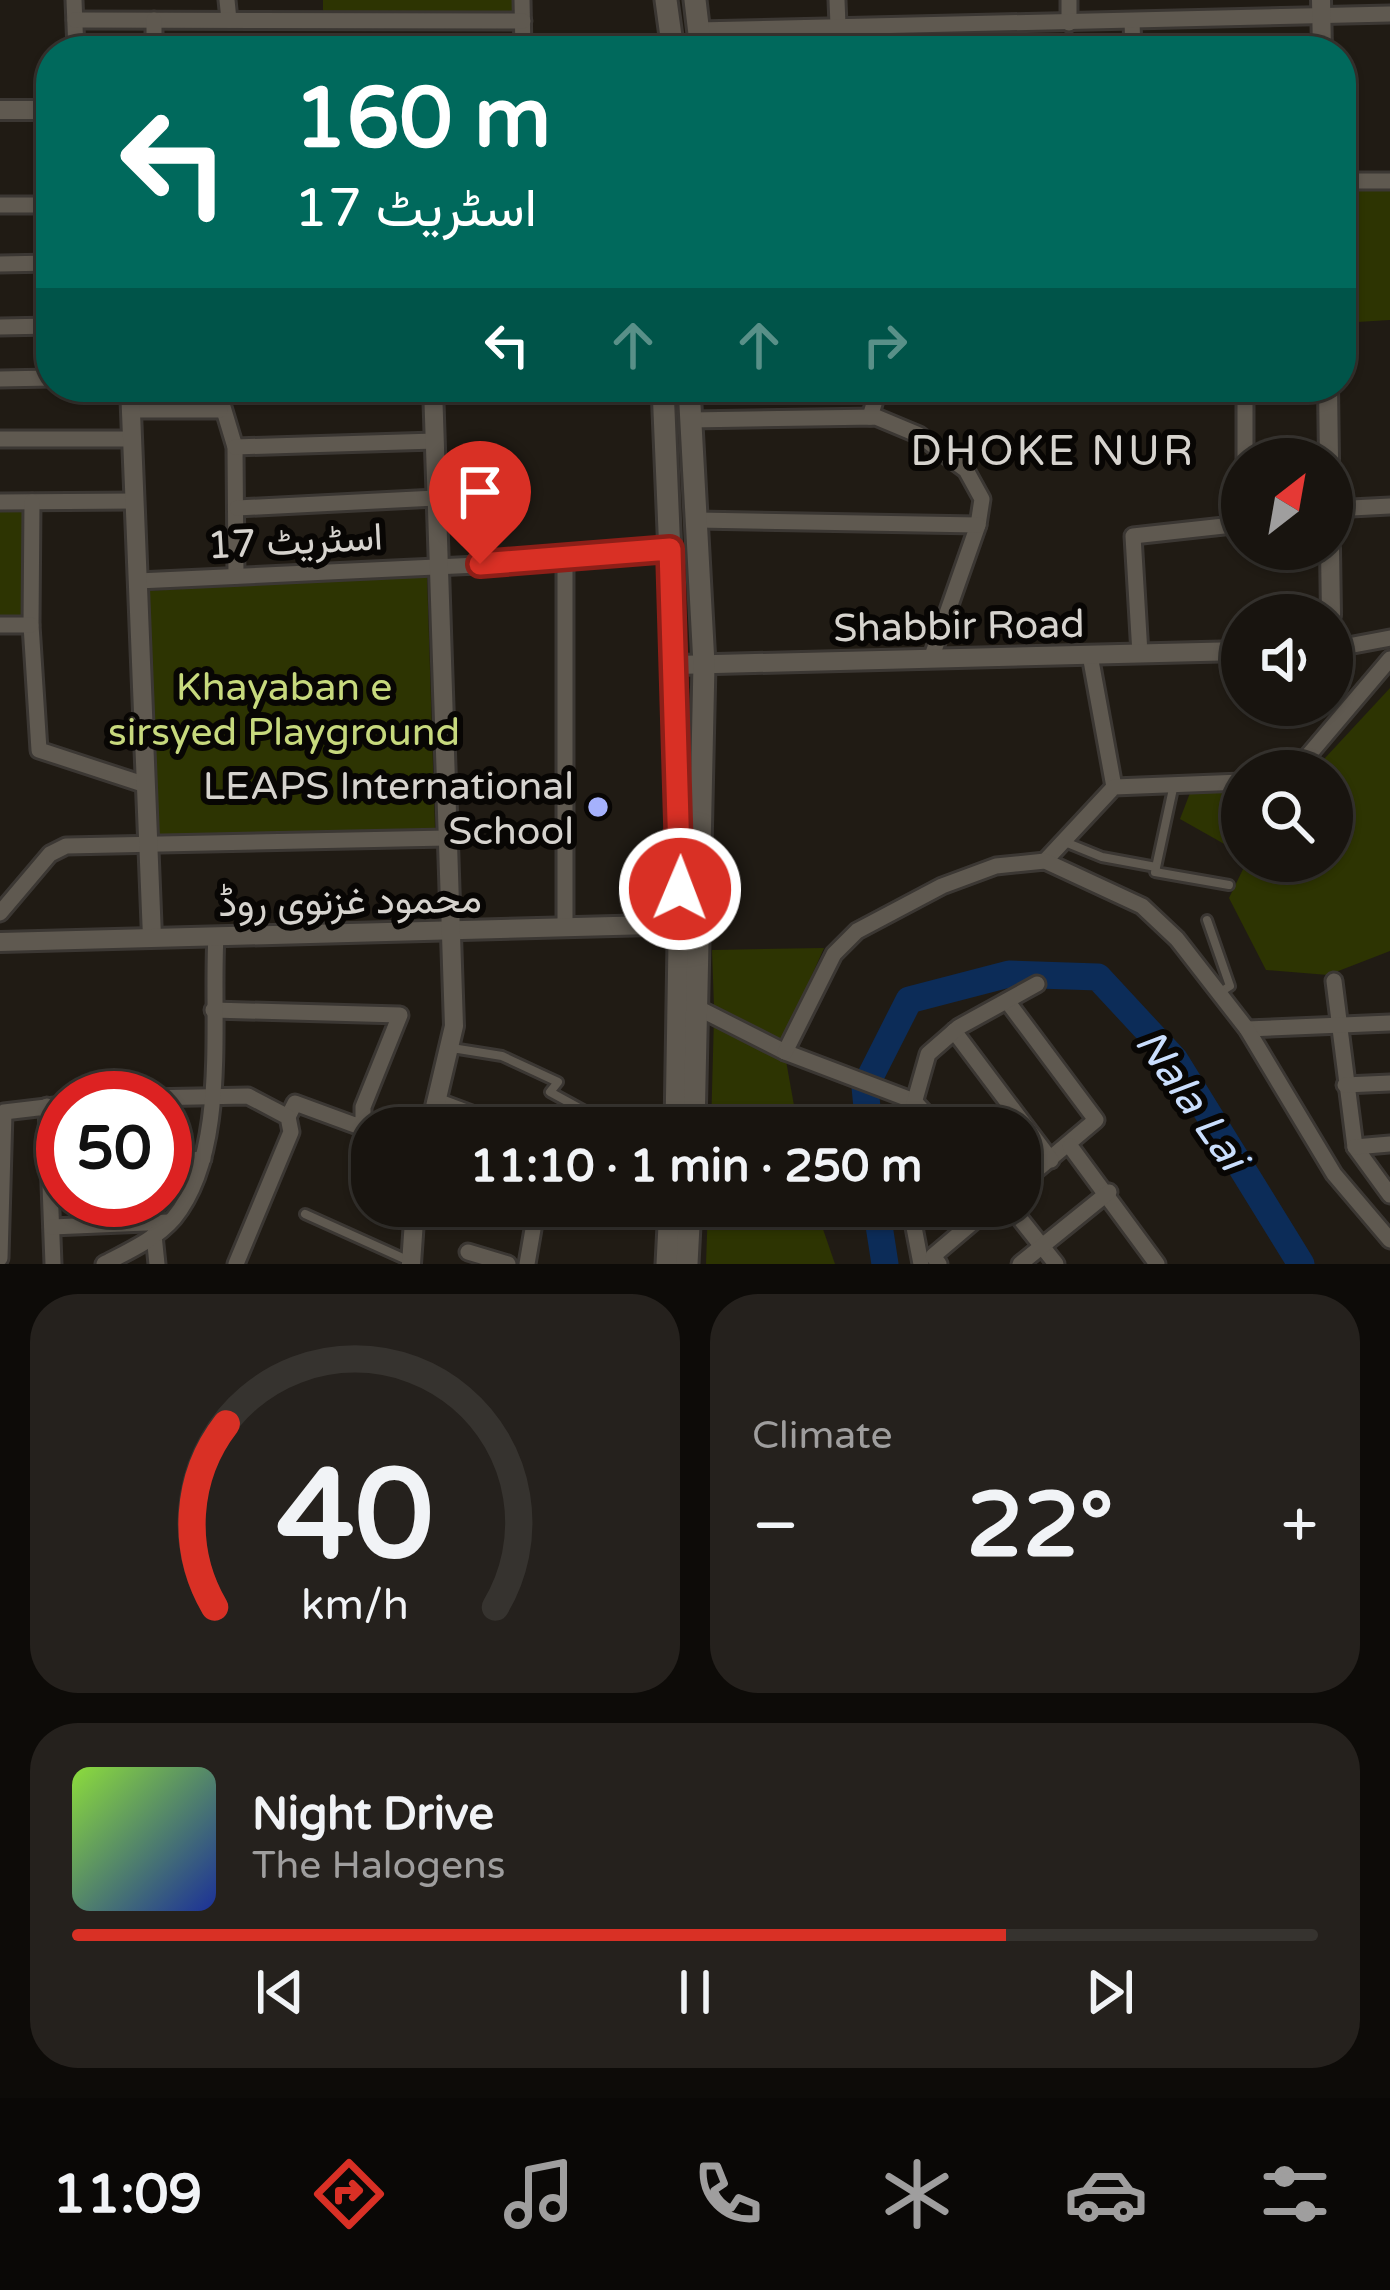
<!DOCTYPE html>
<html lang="en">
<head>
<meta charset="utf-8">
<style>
	body { margin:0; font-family:"Varela Round",Vazirmatn,sans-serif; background:#25211d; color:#f1f3f6; height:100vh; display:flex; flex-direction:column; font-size:45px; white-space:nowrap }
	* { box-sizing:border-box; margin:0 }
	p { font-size:39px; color:#9f9e9e }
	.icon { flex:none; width:66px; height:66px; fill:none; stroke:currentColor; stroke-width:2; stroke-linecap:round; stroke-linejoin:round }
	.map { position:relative; height:1264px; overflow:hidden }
	.panel { display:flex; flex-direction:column; gap:30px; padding:30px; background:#0d0b08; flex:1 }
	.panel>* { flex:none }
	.banner { position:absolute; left:36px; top:36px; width:1320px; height:366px; border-radius:48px; box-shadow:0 3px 9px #0004,0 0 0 3px #36332f; background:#00695c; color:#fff; overflow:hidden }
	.needle { width:78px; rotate:31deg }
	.buttons { position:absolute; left:1221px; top:438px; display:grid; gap:24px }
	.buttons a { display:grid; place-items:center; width:132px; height:132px; border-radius:50%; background:#18140f; box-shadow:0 3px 9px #0004,0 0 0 3px #36332f; font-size:60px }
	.speed { position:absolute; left:36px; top:1071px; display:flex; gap:24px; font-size:60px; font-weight:700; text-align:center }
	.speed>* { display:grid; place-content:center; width:156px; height:156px; border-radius:50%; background:#18140f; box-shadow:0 3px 9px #0004,0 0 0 3px #36332f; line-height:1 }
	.speed .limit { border:18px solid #d22; background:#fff; color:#111 }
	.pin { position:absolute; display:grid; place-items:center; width:102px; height:102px; color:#fff; margin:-123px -51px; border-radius:50% 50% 50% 0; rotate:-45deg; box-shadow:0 0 12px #0007 }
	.pin .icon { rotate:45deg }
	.me { position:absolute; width:132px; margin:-66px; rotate:1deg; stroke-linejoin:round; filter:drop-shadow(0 0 9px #0008) }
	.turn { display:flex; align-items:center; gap:42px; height:252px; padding:0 60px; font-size:54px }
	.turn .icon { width:156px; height:156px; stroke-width:2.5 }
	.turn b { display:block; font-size:84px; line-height:102px }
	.lanes { display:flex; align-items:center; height:114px; padding:0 60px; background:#0003; justify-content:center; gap:60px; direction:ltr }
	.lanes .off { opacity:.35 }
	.big { font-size:90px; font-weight:700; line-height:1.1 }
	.panel .tile { flex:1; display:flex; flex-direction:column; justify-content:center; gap:18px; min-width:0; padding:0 42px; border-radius:48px; background:#25211d }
	.panel .dial { align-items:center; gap:0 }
	.dial svg { height:312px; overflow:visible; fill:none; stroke:#36332f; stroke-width:7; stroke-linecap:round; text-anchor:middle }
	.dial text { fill:#f1f3f6; stroke:none }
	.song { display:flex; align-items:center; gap:36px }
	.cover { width:144px; height:144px; border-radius:18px; background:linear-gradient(135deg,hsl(90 70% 55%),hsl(230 70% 35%)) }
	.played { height:12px; border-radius:6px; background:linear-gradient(90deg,#d93025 75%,#36332f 75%) }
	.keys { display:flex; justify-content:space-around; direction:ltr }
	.heat { display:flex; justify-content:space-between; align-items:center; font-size:66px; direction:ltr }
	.panel .tiles { flex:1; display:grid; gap:30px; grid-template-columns:1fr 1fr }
	.tile:last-child { grid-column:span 2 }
	.trip { position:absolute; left:351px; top:1107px; width:690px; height:120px; border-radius:48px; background:#18140f; box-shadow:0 3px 9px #0004,0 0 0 3px #36332f; font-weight:700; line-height:120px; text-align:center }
	.tab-bar { display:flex; height:192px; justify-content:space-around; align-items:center; background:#0a0806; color:#9f9e9e }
	.tab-bar .icon { width:84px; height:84px }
	.tab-bar .active { color:#d93025 }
	.tab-bar b { font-size:54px; color:#f1f3f6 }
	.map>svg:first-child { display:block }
</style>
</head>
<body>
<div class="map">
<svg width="1390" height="1264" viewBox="0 0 1390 1264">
	<rect width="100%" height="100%" fill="#201b14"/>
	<!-- green -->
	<g fill="#2d3402">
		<path d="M323,0H522L523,21L323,20Z"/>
		<path d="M1341,181L1390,182V320L1341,323Z"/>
		<path d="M25,507L28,621H0V508Z"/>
		<path d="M427,575L435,829L156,837L147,591Z"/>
		<path d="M1390,688V951L1328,975L1266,970L1229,898L1247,861H1332V771H1313Z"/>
		<path d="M1242,789V854L1180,819L1190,793Z"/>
		<path d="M824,948L783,1040L714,1007L712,950Z"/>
		<path d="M714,1017L785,1055L798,1128H711Z"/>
		<path d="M708,1206H815L835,1264H706Z"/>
	</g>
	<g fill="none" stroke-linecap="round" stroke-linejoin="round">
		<!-- river -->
		<g stroke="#0c2c58" stroke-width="27">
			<path d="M869,1128L865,1087L909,1000L1009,974L1098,977L1175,1060L1301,1264"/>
			<path d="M876,1206L885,1264"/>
		</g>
		<!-- service casing -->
		<g stroke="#3b3733" stroke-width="14">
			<g id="service">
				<path d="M1174,784L1155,872L1229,885"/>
				<path d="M1065,842L1102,857L1156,867"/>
				<path d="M1207,920L1230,986L1219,993"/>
				<path d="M452,1048L502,1056L558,1082L550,1092L616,1128"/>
				<path d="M305,1214L407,1260"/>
			</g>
		</g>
		<!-- minor casing -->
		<g stroke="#3b3733" stroke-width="21">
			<g id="minor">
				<path d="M74,0L76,51"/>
				<path d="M227,0L229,20"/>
				<path d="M522,0L523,51"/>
				<path d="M837,0L839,51"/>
				<path d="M75,20L523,21"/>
				<path d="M1132,21L1133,51"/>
				<path d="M1069,23V0"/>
				<path d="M698,30L1390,14"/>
				<path d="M154,51V20"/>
				<path d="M1341,181H1390"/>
				<path d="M0,205H51"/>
				<path d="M0,264L51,263"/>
				<path d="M0,327L51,326"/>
				<path d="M0,379L51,378"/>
				<path d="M217,387L235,447L236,576"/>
				<path d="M1171,387L1186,393L1328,388"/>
				<path d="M131,410H220"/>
				<path d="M870,417L879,387"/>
				<path d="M690,420L876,417L919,435L966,470L982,499L978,525L931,659"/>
				<path d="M0,439H132"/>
				<path d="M235,447L435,441"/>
				<path d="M1245,459V390"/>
				<path d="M0,502L135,501"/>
				<path d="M32,502L31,625L39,750L146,785"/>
				<path d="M237,508L436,498"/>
				<path d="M1332,509L1390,506"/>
				<path d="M697,520L978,525"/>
				<path d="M565,561V926"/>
				<path d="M138,581L565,561L670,549"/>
				<path d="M0,625H31"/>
				<path d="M1332,649L1390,638"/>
				<path d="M1140,654L1133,536L1242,524"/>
				<path d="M1090,655L1114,787"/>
				<path d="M1295,771L1390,659"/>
				<path d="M1045,861L1114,787L1242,782"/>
				<path d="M0,913L50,854L66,846L447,838"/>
				<path d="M1334,981L1355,1147L1390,1195"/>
				<path d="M1007,1001L1096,1120L1020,1184"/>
				<path d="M700,1009L785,1052L914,1101L939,1128"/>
				<path d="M213,1010L400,1015L363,1107V1128L295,1103L288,1117"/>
				<path d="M1247,1029L1390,1023"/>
				<path d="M954,1031L1051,1160"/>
				<path d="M785,1052L834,954L857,931L942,886L996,866L1045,861L1142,906L1177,939L1247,1029L1334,1174L1390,1240"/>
				<path d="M1345,1085L1390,1083"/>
				<path d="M145,1098L248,1096L288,1117L291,1132L236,1264"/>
				<path d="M437,1101L509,1128"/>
				<path d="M47,1106L53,1264"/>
				<path d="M907,1128L928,1054L959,1027L1037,984"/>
				<path d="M1070,1146L1157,1264"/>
				<path d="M1355,1147L1390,1144"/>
				<path d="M165,1162L203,1159"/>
				<path d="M910,1206L921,1264"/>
				<path d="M1010,1206L1056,1264"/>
				<path d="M52,1227L169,1222"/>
				<path d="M154,1235L157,1264"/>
				<path d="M468,1252L508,1264"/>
				<path d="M0,1258L4,1112L63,1105"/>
				<path d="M104,1264C129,1251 156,1239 174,1218C229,1151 211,1019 216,936"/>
				<path d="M527,1264L537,1206"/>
				<path d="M939,1264L933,1256L992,1206"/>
				<path d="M1020,1264L1109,1192"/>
			</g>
		</g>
		<!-- tertiary casing -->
		<g stroke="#3b3733" stroke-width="24">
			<g id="tertiary">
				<path d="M1321,0L1322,51"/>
				<path d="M0,110H51"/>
				<path d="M130,387L152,937"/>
				<path d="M1328,387L1329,459"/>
				<path d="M1330,549L1331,615"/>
				<path d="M677,665L1242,651"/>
				<path d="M0,942L691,924"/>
				<path d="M430,1128L454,1026L433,387"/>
				<path d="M411,1264L415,1206"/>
			</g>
		</g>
		<!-- secondary casing -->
		<g stroke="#3b3733" stroke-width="27">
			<g id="secondary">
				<path d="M666,0L673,51"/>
				<path d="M695,0L701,51"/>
				<path d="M663,387L681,819L676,1128"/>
				<path d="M689,387L704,664L694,1128"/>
				<path d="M667,1264L670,1206"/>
				<path d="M687,1264L690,1206"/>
			</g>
		</g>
		<!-- service -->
		<use href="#service" stroke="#5f5950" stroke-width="8"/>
		<!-- minor -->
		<use href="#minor" stroke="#5f5950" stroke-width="15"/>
		<!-- tertiary -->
		<use href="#tertiary" stroke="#5f5950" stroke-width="18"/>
		<!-- secondary -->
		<use href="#secondary" stroke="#5f5950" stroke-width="21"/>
	</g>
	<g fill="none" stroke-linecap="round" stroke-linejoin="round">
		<!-- route casing -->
		<g stroke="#8d1f18" stroke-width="30">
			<path id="route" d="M480,564L670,549L680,889"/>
		</g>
		<!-- route -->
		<use href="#route" stroke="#d93025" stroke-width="21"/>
	</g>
	<!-- markers -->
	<circle fill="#a5b1fc" stroke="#080604" stroke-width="4.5" cx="598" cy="807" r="12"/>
	<g text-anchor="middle" stroke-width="12" stroke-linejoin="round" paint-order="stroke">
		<!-- street labels -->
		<g font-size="39" fill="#d6d3ce" stroke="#080604">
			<text transform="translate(295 540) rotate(-3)" y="14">اسٹریٹ 17</text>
			<text transform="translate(959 625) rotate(-1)" y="14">Shabbir Road</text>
			<text transform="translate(350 900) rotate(-1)" y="14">محمود غزنوی روڈ</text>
		</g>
		<!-- park labels -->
		<g font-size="39" fill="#c7d97d" stroke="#080604">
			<text x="284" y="700">Khayaban e<tspan x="284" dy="45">sirsyed Playground</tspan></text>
		</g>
		<!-- poi labels -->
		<g font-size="39" fill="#d6d3ce" stroke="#080604" text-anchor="end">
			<text x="574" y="799">LEAPS International<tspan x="574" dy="45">School</tspan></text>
		</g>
		<!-- neighbourhood labels -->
		<g font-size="42" letter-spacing="3" fill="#d6d3ce" stroke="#080604">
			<text x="1053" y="465">DHOKE NUR</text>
		</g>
		<!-- water labels -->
		<g font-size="42" font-style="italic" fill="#cadefd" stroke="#080604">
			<text transform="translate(1192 1099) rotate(55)" y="15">Nala Lai</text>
		</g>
	</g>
</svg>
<div class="buttons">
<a><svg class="needle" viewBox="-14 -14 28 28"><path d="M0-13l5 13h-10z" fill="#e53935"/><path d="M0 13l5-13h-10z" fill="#9f9e9e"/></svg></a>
<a><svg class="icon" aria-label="sound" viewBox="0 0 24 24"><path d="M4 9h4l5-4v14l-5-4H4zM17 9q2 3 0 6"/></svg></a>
<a><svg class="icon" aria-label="search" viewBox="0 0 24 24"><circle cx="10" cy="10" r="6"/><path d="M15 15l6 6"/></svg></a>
</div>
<div class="speed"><div class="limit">50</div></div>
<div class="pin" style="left:480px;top:564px;background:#d93025"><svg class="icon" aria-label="arrive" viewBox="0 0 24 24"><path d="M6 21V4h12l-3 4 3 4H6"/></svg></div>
<svg class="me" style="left:680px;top:889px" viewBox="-20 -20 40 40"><circle r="17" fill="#d93025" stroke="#fff" stroke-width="3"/><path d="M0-11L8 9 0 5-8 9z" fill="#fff"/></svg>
<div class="trip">11:10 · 1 min · 250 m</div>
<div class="banner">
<div class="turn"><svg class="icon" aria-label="left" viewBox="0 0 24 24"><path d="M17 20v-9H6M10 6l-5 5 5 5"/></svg><div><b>160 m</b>اسٹریٹ 17</div></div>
<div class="lanes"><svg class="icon" aria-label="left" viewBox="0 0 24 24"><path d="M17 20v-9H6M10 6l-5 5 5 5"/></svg><svg class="icon off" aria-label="ahead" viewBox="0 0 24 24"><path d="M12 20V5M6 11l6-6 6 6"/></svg><svg class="icon off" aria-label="ahead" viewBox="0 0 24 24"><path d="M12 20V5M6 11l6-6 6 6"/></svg><svg class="icon off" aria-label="right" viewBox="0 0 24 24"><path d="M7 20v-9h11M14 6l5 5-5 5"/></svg></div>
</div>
</div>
<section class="panel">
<div class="tiles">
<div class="tile dial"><svg viewBox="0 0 100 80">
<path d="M14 69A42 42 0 1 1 86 69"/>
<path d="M14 69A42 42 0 0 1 17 22" stroke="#d93025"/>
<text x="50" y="56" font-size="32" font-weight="700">40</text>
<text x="50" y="72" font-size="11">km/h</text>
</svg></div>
<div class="tile"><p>Climate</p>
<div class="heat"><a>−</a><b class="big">22°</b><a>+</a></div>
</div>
<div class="tile">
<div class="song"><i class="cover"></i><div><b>Night Drive</b><p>The Halogens</p></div></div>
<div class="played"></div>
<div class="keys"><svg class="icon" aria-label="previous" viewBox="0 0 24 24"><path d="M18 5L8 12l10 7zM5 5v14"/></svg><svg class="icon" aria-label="pause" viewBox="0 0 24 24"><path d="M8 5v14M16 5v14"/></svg><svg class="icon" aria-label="next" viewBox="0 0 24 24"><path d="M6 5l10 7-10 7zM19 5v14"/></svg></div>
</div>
</div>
</section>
<nav class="tab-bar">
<b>11:09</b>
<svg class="icon active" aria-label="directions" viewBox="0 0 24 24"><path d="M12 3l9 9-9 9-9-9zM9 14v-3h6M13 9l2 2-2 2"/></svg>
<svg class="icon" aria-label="music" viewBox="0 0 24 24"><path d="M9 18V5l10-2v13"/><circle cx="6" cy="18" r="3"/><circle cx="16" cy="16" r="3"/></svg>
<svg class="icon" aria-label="phone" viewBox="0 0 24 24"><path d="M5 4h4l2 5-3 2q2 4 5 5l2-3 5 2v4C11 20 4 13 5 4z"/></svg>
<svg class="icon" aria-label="climate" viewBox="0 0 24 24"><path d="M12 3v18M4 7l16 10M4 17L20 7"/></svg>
<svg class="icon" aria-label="car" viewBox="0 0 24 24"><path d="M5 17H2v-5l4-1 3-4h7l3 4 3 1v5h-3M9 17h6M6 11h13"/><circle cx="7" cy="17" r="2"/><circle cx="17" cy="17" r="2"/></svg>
<svg class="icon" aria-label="filters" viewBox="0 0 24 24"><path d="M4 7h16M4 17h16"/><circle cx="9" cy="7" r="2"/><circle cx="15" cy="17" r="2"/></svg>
</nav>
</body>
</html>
